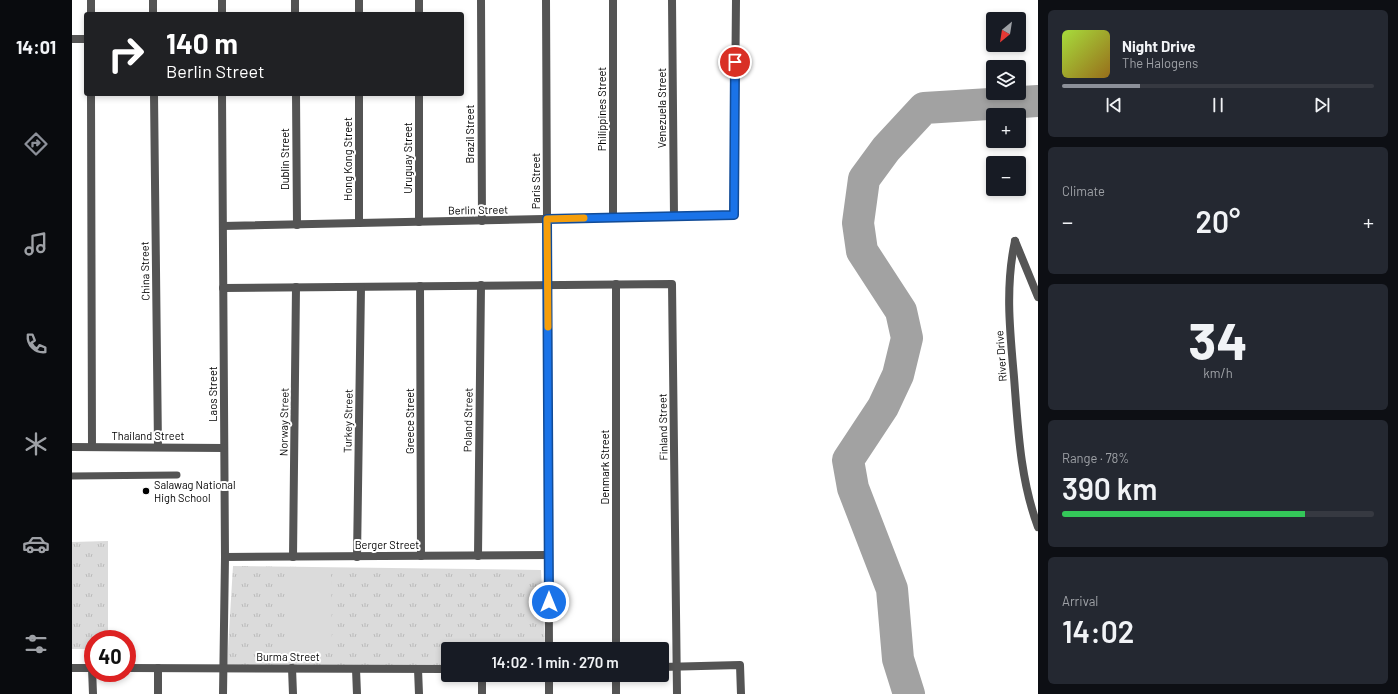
<!DOCTYPE html>
<html lang="en">
<head>
<meta charset="utf-8">
<style>
	body { margin:0; font-family:Barlow,sans-serif; background:#242831; color:#f1f3f6; height:100vh; display:flex; flex-direction:column; font-size:15px; white-space:nowrap }
	* { box-sizing:border-box; margin:0 }
	p { font-size:13px; color:#9ea1a6 }
	.icon { flex:none; width:22px; height:22px; fill:none; stroke:currentColor; stroke-width:2; stroke-linecap:round; stroke-linejoin:round }
	.map { position:relative; flex:1; overflow:hidden }
	.sheet { display:flex; flex-direction:column; gap:10px; padding:10px; background:#0d0f14; width:360px }
	.sheet>* { flex:none }
	.top-card { position:absolute; left:12px; top:12px; width:380px; height:84px; border-radius:4px; box-shadow:0 2px 6px #0003; background:#202124; color:#fff; overflow:hidden }
	.needle { width:26px; rotate:210deg }
	.controls { position:absolute; left:914px; top:12px; display:grid; gap:8px }
	.controls a { display:grid; place-items:center; width:40px; height:40px; border-radius:4px; background:#171b24; box-shadow:0 2px 6px #0003; font-size:20px }
	.speed { position:absolute; left:12px; top:630px; display:flex; gap:8px; font-size:20px; font-weight:700; text-align:center }
	.speed>* { display:grid; place-content:center; width:52px; height:52px; border-radius:50%; background:#171b24; box-shadow:0 2px 6px #0003; line-height:1 }
	.speed .limit { border:6px solid #d22; background:#fff; color:#111 }
	.pin { position:absolute; display:grid; place-items:center; width:34px; height:34px; color:#fff; margin:-17px; border:2px solid #fff; border-radius:50%; box-shadow:0 1px 4px #0007 }
	.me { position:absolute; width:44px; margin:-22px; rotate:0deg; stroke-linejoin:round; filter:drop-shadow(0 0 3px #0008) }
	.turn { display:flex; align-items:center; gap:14px; height:84px; padding:0 16px; font-size:18px }
	.turn .icon { width:52px; height:52px; stroke-width:2.5 }
	.turn b { display:block; font-size:28px; line-height:34px }
	.big { font-size:30px; font-weight:600; line-height:1.1 }
	.sheet .widget { flex:1; display:flex; flex-direction:column; justify-content:center; gap:6px; min-width:0; padding:0 14px; border-radius:6px; background:#242831 }
	.sheet .dial { align-items:center; gap:0 }
	.dial b { font-size:52px; line-height:1 }
	.song { display:flex; align-items:center; gap:12px }
	.cover { width:48px; height:48px; border-radius:6px; background:linear-gradient(135deg,hsl(80 70% 55%),hsl(40 70% 35%)) }
	.played { height:4px; border-radius:2px; background:linear-gradient(90deg,#8c9099 25%,#363941 25%) }
	.keys { display:flex; justify-content:space-around; direction:ltr }
	.heat { display:flex; justify-content:space-between; align-items:center; font-size:22px; direction:ltr }
	.charge { height:6px; border-radius:3px; background:linear-gradient(90deg,#34c759 78%,#363941 0) }
	.trip { position:absolute; left:369px; top:642px; width:228px; height:40px; border-radius:4px; background:#171b24; box-shadow:0 2px 6px #0003; font-weight:600; line-height:40px; text-align:center }
	main { display:flex; flex:1; min-height:0 }
	.tab-bar { display:flex; flex-direction:column; width:72px; justify-content:space-around; align-items:center; background:#090b0e; color:#9ea1a6 }
	.tab-bar .icon { width:28px; height:28px }
	.tab-bar .on { color:#8c9099 }
	.tab-bar b { font-size:18px; color:#f1f3f6 }
	.map>svg:first-child { display:block }
</style>
</head>
<body>
<main>
<nav class="tab-bar">
<b>14:01</b>
<svg class="icon on" aria-label="directions" viewBox="0 0 24 24"><path d="M12 3l9 9-9 9-9-9zM9 14v-3h6M13 9l2 2-2 2"/></svg>
<svg class="icon" aria-label="music" viewBox="0 0 24 24"><path d="M9 18V5l10-2v13"/><circle cx="6" cy="18" r="3"/><circle cx="16" cy="16" r="3"/></svg>
<svg class="icon" aria-label="phone" viewBox="0 0 24 24"><path d="M5 4h4l2 5-3 2q2 4 5 5l2-3 5 2v4C11 20 4 13 5 4z"/></svg>
<svg class="icon" aria-label="climate" viewBox="0 0 24 24"><path d="M12 3v18M4 7l16 10M4 17L20 7"/></svg>
<svg class="icon" aria-label="car" viewBox="0 0 24 24"><path d="M5 17H2v-5l4-1 3-4h7l3 4 3 1v5h-3M9 17h6M6 11h13"/><circle cx="7" cy="17" r="2"/><circle cx="17" cy="17" r="2"/></svg>
<svg class="icon" aria-label="filters" viewBox="0 0 24 24"><path d="M4 7h16M4 17h16"/><circle cx="9" cy="7" r="2"/><circle cx="15" cy="17" r="2"/></svg>
</nav>
<div class="map">
<svg width="966" height="694" viewBox="0 0 966 694">
	<defs>
		<pattern id="park-tufts" width="24" height="20" patternUnits="userSpaceOnUse"><rect width="24" height="20" fill="#dbdbdb"/><path d="M3 7l-1-3M5 7V3M7 7l1-3M15 17l-1-3M17 17v-4M19 17l1-3" fill="none" stroke="#bababa"/></pattern>
	</defs>
	<rect width="100%" height="100%" fill="#fff"/>
	<!-- park -->
	<g fill="url(#park-tufts)">
		<path d="M36,541V639H21V649H0V542Z"/>
		<path d="M161,566L469,570L473,649H376V666L155,665Z"/>
	</g>
	<!-- pitch -->
	<path fill="#dbdbdb" d="M214,568H259L260,649H214Z"/>
	<g fill="none" stroke-linecap="round" stroke-linejoin="round">
		<!-- river -->
		<path stroke="#a2a2a2" stroke-width="32" d="M837,694L826,659L820,589L781,488L776,460L811,407L826,375L835,338L829,311L790,251L786,223L792,179L814,149L852,108L966,101"/>
		<!-- service -->
		<path stroke="#545454" stroke-width="7" d="M0,476L105,475"/>
		<!-- minor -->
		<g stroke="#545454" stroke-width="8">
			<path d="M19,0V14"/>
			<path d="M81,0V14"/>
			<path d="M150,0V14"/>
			<path d="M223,0V14"/>
			<path d="M347,0V14"/>
			<path d="M409,0L410,221"/>
			<path d="M541,0V218"/>
			<path d="M600,0L602,216"/>
			<path d="M287,14V0"/>
			<path d="M0,39H14"/>
			<path d="M19,94L20,447"/>
			<path d="M82,94L86,447"/>
			<path d="M150,94L153,557L151,694"/>
			<path d="M224,94L225,225"/>
			<path d="M347,94V222"/>
			<path d="M287,223V94"/>
			<path d="M151,226L662,215L664,0"/>
			<path d="M544,284V649"/>
			<path d="M348,286L349,556"/>
			<path d="M151,288L600,284L605,694"/>
			<path d="M0,447L152,448"/>
			<path d="M406,556L409,285"/>
			<path d="M153,557L477,555"/>
			<path d="M221,557L224,287"/>
			<path d="M285,557L289,287"/>
			<path d="M590,667L668,665L669,694"/>
			<path d="M20,668L21,694"/>
			<path d="M86,668V694"/>
			<path d="M220,668L221,694"/>
			<path d="M284,669L285,694"/>
			<path d="M346,669L347,694"/>
			<path d="M410,694V675"/>
			<path d="M544,694V675"/>
		</g>
		<!-- tertiary -->
		<g stroke="#545454" stroke-width="8">
			<path d="M474,0L477,649"/>
			<path d="M943,241C933,287 938,332 942,377C946,428 948,479 966,527"/>
			<path d="M943,241L966,297"/>
			<path d="M0,668H21"/>
			<path d="M55,668L376,669"/>
			<path d="M477,675V694"/>
		</g>
	</g>
	<g fill="none" stroke-linecap="round" stroke-linejoin="round">
		<!-- route casing -->
		<g stroke="#114b97" stroke-width="10">
			<path id="route" d="M477,602L475,219L662,215L663,62"/>
		</g>
		<!-- route -->
		<use href="#route" stroke="#1a73e8" stroke-width="7"/>
		<!-- slow -->
		<path stroke="#f59e0b" stroke-width="7" d="M476,327L475,219L512,218"/>
	</g>
	<!-- markers -->
	<circle fill="#000" stroke="#fff" stroke-width="1.5" cx="74" cy="491" r="4"/>
	<g text-anchor="middle" stroke-width="4" stroke-linejoin="round" paint-order="stroke">
		<!-- street labels -->
		<g font-size="11" fill="#000" stroke="#fff">
			<text transform="translate(590 108) rotate(-90)" y="4">Venezuela Street</text>
			<text transform="translate(530 109) rotate(-90)" y="4">Philippines Street</text>
			<text transform="translate(398 134) rotate(-90)" y="4">Brazil Street</text>
			<text transform="translate(336 158) rotate(-90)" y="4">Uruguay Street</text>
			<text transform="translate(213 159) rotate(-90)" y="4">Dublin Street</text>
			<text transform="translate(276 159) rotate(-90)" y="4">Hong Kong Street</text>
			<text transform="translate(464 181) rotate(-90)" y="4">Paris Street</text>
			<text transform="translate(406 210) rotate(-1)" y="4">Berlin Street</text>
			<text transform="translate(73 271) rotate(-91)" y="4">China Street</text>
			<text transform="translate(929 356) rotate(-94)" y="4">River Drive</text>
			<text transform="translate(141 394) rotate(-90)" y="4">Laos Street</text>
			<text transform="translate(396 420) rotate(-89)" y="4">Poland Street</text>
			<text transform="translate(276 421) rotate(-89)" y="4">Turkey Street</text>
			<text transform="translate(338 421) rotate(-90)" y="4">Greece Street</text>
			<text transform="translate(212 422) rotate(-89)" y="4">Norway Street</text>
			<text transform="translate(591 427) rotate(-91)" y="4">Finland Street</text>
			<text x="76" y="440">Thailand Street</text>
			<text transform="translate(533 467) rotate(-90)" y="4">Denmark Street</text>
			<text x="315" y="549">Berger Street</text>
			<text x="216" y="661">Burma Street</text>
		</g>
		<!-- poi labels -->
		<g font-size="11" fill="#000" stroke="#fff" text-anchor="start">
			<text x="82" y="489">Salawag National<tspan x="82" dy="13">High School</tspan></text>
		</g>
	</g>
</svg>
<div class="controls">
<a><svg class="needle" viewBox="-14 -14 28 28"><path d="M0-13l5 13h-10z" fill="#e53935"/><path d="M0 13l5-13h-10z" fill="#9ea1a6"/></svg></a>
<a><svg class="icon" aria-label="layers" viewBox="0 0 24 24"><path d="M12 4l9 5-9 5-9-5zM3 14l9 5 9-5"/></svg></a>
<a>+</a>
<a>−</a>
</div>
<div class="speed"><div class="limit">40</div></div>
<div class="pin" style="left:663px;top:62px;background:#d93025"><svg class="icon" aria-label="arrive" viewBox="0 0 24 24"><path d="M6 21V4h12l-3 4 3 4H6"/></svg></div>
<svg class="me" style="left:477px;top:602px" viewBox="-20 -20 40 40"><circle r="17" fill="#1a73e8" stroke="#fff" stroke-width="3"/><path d="M0-11L8 9 0 5-8 9z" fill="#fff"/></svg>
<div class="trip">14:02 · 1 min · 270 m</div>
<div class="top-card">
<div class="turn"><svg class="icon" aria-label="right" viewBox="0 0 24 24"><path d="M7 20v-9h11M14 6l5 5-5 5"/></svg><div><b>140 m</b>Berlin Street</div></div>
</div>
</div>
<section class="sheet">
<div class="widget">
<div class="song"><i class="cover"></i><div><b>Night Drive</b><p>The Halogens</p></div></div>
<div class="played"></div>
<div class="keys"><svg class="icon" aria-label="previous" viewBox="0 0 24 24"><path d="M18 5L8 12l10 7zM5 5v14"/></svg><svg class="icon" aria-label="pause" viewBox="0 0 24 24"><path d="M8 5v14M16 5v14"/></svg><svg class="icon" aria-label="next" viewBox="0 0 24 24"><path d="M6 5l10 7-10 7zM19 5v14"/></svg></div>
</div>
<div class="widget"><p>Climate</p>
<div class="heat"><a>−</a><b class="big">20°</b><a>+</a></div>
</div>
<div class="widget dial"><b>34</b><p>km/h</p></div>
<div class="widget"><p>Range · 78%</p><b class="big">390 km</b><div class="charge"></div></div>
<div class="widget"><p>Arrival</p><b class="big">14:02</b></div>
</section>
</main>
</body>
</html>
